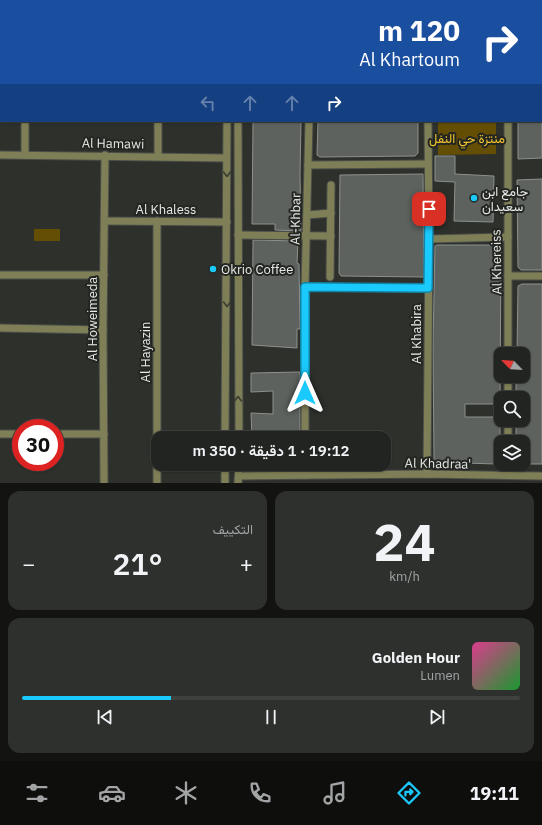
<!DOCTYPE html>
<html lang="ar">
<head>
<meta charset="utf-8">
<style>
	body { margin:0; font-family:"IBM Plex Sans",Vazirmatn,sans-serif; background:#2e302e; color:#f1f3f6; direction:rtl; height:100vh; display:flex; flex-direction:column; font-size:15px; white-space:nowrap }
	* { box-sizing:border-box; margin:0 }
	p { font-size:13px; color:#a2a4a5 }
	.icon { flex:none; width:22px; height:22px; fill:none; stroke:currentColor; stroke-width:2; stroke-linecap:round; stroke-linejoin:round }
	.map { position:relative; height:483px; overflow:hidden; direction:ltr }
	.details { display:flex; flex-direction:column; gap:8px; padding:8px; background:#131412; flex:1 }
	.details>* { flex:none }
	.top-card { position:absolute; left:0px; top:0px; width:542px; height:122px; box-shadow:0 1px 3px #0004,0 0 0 1px #3f413f; direction:rtl; background:#1a4fa0; color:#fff; overflow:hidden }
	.needle { width:26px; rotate:295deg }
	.buttons { position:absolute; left:494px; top:347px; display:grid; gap:8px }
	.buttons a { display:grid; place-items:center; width:36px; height:36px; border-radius:8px; background:#222421; box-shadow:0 1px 3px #0004,0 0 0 1px #3f413f; font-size:20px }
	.speed { position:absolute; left:12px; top:419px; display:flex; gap:8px; font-size:20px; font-weight:700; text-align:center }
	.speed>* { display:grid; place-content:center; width:52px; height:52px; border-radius:50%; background:#222421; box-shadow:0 1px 3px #0004,0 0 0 1px #3f413f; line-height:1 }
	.speed .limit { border:6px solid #d22; background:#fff; color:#111 }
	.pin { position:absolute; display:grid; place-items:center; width:34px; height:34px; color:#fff; margin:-17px; border-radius:8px; box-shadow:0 2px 6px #0006 }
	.me { position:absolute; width:44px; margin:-22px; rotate:0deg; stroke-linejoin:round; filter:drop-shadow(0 0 3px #0008) }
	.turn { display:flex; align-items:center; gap:14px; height:84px; padding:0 16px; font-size:18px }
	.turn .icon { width:52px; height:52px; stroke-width:2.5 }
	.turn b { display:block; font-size:28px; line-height:34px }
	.lanes { display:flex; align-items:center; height:38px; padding:0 16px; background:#0003; justify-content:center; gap:20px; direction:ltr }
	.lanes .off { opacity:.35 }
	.big { font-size:30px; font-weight:600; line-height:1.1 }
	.details .card { flex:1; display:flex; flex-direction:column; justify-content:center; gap:6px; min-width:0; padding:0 14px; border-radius:12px; background:#2e302e }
	.details .dial { align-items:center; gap:0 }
	.dial b { font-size:52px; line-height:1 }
	.song { display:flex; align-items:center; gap:12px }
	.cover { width:48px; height:48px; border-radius:6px; background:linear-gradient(135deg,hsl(330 70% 55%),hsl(130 70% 35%)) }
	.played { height:4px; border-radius:2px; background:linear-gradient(90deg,#1bcafc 30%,#3f413f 30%) }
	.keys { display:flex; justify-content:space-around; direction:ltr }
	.heat { display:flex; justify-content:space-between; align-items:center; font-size:22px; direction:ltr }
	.details .tiles { flex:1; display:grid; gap:8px; grid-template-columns:1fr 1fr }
	.card:last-child { grid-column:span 2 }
	.trip { position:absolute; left:151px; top:431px; width:240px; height:40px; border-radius:12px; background:#222421; box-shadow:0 1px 3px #0004,0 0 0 1px #3f413f; font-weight:600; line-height:40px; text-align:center; direction:rtl }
	.menu { display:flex; height:64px; justify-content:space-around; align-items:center; background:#0e0e0d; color:#a2a4a5 }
	.menu .icon { width:28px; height:28px }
	.menu .on { color:#1bcafc }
	.menu b { font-size:18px; color:#f1f3f6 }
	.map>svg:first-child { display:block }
</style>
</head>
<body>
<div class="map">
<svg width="542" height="483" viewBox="0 0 542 483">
	<rect width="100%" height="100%" fill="#2e302c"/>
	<!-- green -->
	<g fill="#644e03">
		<path d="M438,121H496V154L438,155Z"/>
		<rect x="34" y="229" width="26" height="12"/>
	</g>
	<!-- building -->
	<g fill="#5d625e" stroke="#8c918c">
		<path d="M253,121H301L300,175L301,231L275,230V224H252Z"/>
		<path d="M318,121H418V153L415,156L320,157L317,155Z"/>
		<path d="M518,121H542V158L518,159Z"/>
		<path d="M435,156H455V174L494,176L493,222L454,221L455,182L435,181Z"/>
		<path d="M423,174L424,277L341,276L339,273L340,175Z"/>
		<path d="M542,179V270H521L518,267L517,180Z"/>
		<path d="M253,240L298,241L297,263L299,264L300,329H297V348L252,345Z"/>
		<path d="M437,245H498L501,248L500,404H465V417H500V460L496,464L464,463V465L436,464L434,461L433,345L435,246Z"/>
		<path d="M522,284H542V464H523V442H516V420H523V398H516V376H523V354H517L518,286Z"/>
		<path d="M300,372V438H252L251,413L273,414V391L251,392V373Z"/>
	</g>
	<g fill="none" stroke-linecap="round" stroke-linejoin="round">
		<!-- minor casing -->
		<g stroke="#4c4e4a" stroke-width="9">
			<g id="minor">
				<path d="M239,0V1"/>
				<path d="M228,1V0"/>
				<path d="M291,1V0"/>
				<path d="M356,1V0"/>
				<path d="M426,1V0"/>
				<path d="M509,1V0"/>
				<path d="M0,25H1"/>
				<path d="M541,82H542"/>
				<path d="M25,121V155"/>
				<path d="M238,121L239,438"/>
				<path d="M0,155L226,158"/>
				<path d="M158,156V121"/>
				<path d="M308,165L428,164"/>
				<path d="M307,215L331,213"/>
				<path d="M105,221L227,222"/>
				<path d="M157,221V483"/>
				<path d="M238,235L331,236"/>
				<path d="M429,239L508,237"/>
				<path d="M0,275H104"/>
				<path d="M508,276H542"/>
				<path d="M330,277L331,185"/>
				<path d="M305,287L428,288"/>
				<path d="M0,328L103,330"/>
				<path d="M508,354V121"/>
				<path d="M508,398V376"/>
				<path d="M0,434H21"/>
				<path d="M55,434H104"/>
				<path d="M225,438L227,121"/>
				<path d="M305,438V287L309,121"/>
				<path d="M508,442V420"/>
				<path d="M427,474L429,239L428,121"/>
				<path d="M305,475V464"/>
				<path d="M508,475V464"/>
				<path d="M239,476L427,474L542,476"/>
				<path d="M104,483L103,330L105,155"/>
				<path d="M225,483V464"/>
				<path d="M238,483L239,464"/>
			</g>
		</g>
		<!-- minor -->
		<use href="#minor" stroke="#7e7f56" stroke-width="7"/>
	</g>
	<!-- one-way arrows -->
	<defs><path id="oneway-chevron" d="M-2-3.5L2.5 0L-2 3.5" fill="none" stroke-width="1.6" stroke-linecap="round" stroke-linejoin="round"/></defs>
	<g stroke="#3a3c2f">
		<use href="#oneway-chevron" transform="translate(227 174) rotate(89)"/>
		<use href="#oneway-chevron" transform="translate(227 304) rotate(90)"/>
		<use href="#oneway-chevron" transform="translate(238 399) rotate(-90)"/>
	</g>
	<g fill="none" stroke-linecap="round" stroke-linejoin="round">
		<!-- route casing -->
		<g stroke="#1283a4" stroke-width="10">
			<path id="route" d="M305,393V287L428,288L429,209"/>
		</g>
		<!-- route -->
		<use href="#route" stroke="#1bcafc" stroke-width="7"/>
	</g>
	<!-- markers -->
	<g fill="#1bcafc" stroke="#242622" stroke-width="1.5">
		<circle cx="474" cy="198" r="4"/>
		<circle cx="213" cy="269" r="4"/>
	</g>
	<g text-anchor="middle" stroke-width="4" stroke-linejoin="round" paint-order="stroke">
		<!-- park labels -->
		<g font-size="13" fill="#f1c32d" stroke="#242622">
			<text x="467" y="143">منتزة حي النفل</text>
		</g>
		<!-- street labels -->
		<g font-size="13" fill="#e7e9e6" stroke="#242622">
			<text transform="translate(113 143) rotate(1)" y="5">Al Hamawi</text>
			<text x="166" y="214">Al Khaless</text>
			<text transform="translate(295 219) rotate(-89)" y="5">Al-Khbar</text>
			<text transform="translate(496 262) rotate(-91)" y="5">Al Khereiss</text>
			<text transform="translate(92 319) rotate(-90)" y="5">Al Howeimeda</text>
			<text transform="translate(416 334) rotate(-90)" y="5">Al Khabira</text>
			<text transform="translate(145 352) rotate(-90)" y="5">Al Hayazin</text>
			<text transform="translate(438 463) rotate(1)" y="5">Al Khadraa'</text>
		</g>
		<!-- poi labels -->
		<g font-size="13" fill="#e7e9e6" stroke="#242622" text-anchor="start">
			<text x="482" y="196">جامع ابن<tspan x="482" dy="15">سعيدان</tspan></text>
			<text x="221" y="274">Okrio Coffee</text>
		</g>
	</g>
</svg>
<div class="buttons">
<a><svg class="needle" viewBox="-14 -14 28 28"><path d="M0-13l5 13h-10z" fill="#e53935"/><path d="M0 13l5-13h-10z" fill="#a2a4a5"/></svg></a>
<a><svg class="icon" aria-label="search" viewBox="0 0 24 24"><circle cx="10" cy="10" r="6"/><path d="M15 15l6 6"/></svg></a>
<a><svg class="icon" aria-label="layers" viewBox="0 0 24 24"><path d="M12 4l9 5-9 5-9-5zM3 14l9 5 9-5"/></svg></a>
</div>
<div class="speed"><div class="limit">30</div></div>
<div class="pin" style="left:429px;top:209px;background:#d93025"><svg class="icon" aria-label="arrive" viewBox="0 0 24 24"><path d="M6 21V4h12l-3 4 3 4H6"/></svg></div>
<svg class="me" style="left:305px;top:393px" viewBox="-20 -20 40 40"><path d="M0-17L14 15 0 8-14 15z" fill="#1bcafc" stroke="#fff" stroke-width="4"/></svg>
<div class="trip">19:12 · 1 دقيقة · 350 m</div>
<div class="top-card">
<div class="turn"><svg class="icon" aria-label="right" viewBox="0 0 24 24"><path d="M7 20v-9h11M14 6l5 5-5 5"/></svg><div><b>120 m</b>Al Khartoum</div></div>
<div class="lanes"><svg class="icon off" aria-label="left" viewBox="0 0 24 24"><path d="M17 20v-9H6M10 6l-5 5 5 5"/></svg><svg class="icon off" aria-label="ahead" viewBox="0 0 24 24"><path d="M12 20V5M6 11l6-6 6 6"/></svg><svg class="icon off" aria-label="ahead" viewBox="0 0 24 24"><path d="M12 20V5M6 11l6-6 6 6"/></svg><svg class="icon" aria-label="right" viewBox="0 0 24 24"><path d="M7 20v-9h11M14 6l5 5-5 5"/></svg></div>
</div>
</div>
<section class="details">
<div class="tiles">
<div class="card dial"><b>24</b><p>km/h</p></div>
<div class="card"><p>التكييف</p>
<div class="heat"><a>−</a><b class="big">21°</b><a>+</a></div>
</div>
<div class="card">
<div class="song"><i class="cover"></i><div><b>Golden Hour</b><p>Lumen</p></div></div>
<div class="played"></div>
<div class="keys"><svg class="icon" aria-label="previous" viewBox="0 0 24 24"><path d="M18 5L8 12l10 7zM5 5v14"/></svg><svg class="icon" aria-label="pause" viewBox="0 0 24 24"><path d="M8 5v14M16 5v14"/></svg><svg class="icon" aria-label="next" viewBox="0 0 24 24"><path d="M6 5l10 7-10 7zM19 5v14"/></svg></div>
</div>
</div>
</section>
<nav class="menu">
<b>19:11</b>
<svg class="icon on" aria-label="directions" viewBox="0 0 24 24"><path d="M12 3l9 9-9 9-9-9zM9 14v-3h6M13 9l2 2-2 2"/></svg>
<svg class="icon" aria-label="music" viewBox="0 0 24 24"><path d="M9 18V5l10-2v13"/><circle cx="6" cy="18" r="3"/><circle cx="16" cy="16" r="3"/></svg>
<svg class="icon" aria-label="phone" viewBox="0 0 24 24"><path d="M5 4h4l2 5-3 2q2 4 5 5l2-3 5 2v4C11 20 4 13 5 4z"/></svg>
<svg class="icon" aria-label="climate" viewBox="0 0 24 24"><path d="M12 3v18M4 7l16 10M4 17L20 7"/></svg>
<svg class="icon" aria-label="car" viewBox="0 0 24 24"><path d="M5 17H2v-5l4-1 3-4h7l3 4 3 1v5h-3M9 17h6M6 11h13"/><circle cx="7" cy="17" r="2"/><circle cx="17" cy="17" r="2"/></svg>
<svg class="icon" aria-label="filters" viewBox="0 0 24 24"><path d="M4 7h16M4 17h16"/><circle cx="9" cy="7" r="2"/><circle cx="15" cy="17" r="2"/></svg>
</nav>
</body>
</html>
